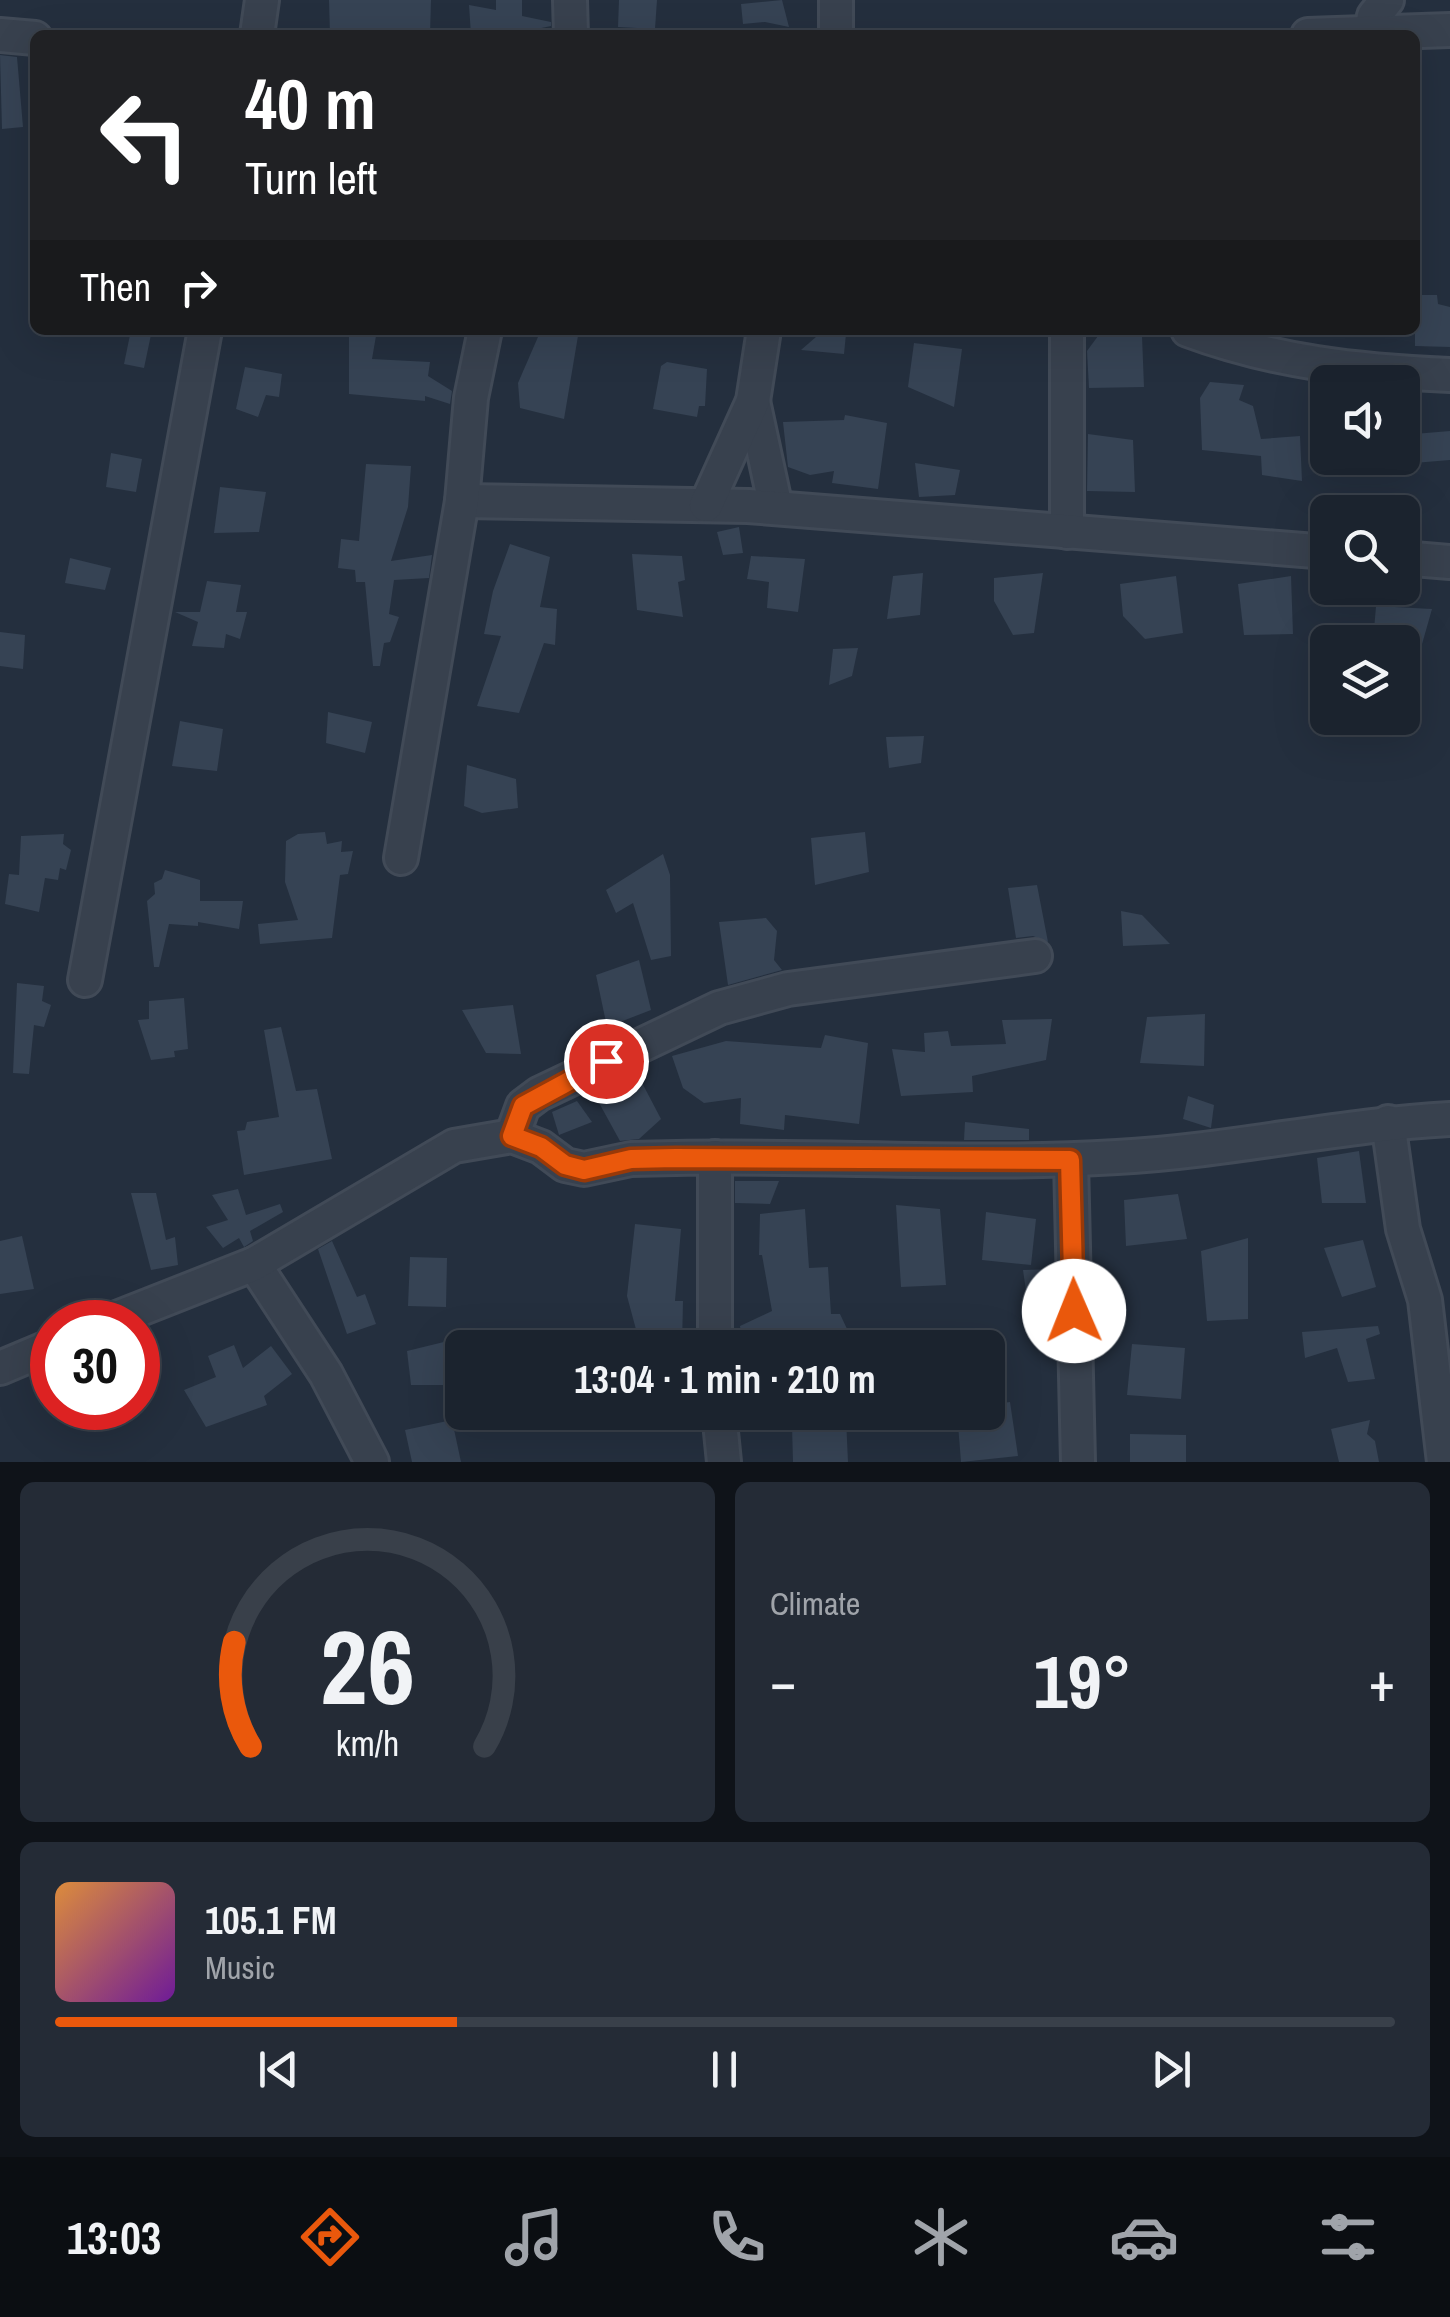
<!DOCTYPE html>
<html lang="en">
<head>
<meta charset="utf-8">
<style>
	body { margin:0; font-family:"Archivo Narrow",sans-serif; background:#242b36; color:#f1f3f6; height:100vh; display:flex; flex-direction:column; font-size:38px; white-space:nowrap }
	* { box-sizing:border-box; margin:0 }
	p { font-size:32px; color:#a0a4aa }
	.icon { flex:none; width:55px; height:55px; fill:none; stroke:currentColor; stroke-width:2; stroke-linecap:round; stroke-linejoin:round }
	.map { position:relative; height:1462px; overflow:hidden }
	.sheet { display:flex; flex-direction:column; gap:20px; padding:20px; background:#0f1319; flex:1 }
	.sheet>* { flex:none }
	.banner { position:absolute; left:30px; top:30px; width:1390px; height:305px; border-radius:15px; box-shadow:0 10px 40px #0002,0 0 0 2px #39404a; background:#202124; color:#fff; overflow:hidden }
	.fabs { position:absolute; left:1310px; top:365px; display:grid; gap:20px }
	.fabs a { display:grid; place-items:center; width:110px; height:110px; border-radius:15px; background:#1b232e; box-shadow:0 10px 40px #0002,0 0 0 2px #39404a; font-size:50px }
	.speed { position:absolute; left:30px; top:1300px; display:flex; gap:20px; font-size:50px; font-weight:700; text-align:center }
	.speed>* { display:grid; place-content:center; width:130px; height:130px; border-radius:50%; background:#1b232e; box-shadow:0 10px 40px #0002,0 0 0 2px #39404a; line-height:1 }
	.speed .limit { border:15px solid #d22; background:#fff; color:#111 }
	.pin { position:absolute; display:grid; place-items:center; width:85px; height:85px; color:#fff; margin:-42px; border:5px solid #fff; border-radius:50%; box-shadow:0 2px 10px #0007 }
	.me { position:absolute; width:110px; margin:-55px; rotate:359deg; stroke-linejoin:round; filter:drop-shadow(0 0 8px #0008) }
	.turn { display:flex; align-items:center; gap:35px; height:210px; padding:0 50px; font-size:45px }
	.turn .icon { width:130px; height:130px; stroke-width:2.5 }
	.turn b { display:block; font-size:70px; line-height:85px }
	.then { display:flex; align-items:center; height:95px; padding:0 50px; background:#0003; gap:20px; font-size:38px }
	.big { font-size:75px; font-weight:800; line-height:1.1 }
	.sheet .widget { flex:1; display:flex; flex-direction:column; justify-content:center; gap:15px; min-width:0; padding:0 35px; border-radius:15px; background:#242b36 }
	.sheet .dial { align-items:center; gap:0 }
	.dial svg { height:260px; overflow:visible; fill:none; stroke:#39404a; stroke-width:7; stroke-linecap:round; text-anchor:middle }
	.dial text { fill:#f1f3f6; stroke:none }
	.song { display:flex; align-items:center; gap:30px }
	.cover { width:120px; height:120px; border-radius:15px; background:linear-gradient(135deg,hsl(30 70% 55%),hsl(280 70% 35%)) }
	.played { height:10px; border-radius:5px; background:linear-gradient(90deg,#ea580c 30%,#39404a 30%) }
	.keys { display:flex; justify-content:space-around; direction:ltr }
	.heat { display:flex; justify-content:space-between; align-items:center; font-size:55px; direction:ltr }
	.sheet .tiles { flex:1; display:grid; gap:20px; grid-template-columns:1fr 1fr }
	.widget:last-child { grid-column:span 2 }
	.trip { position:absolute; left:445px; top:1330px; width:560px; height:100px; border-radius:15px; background:#1b232e; box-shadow:0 10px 40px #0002,0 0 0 2px #39404a; font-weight:800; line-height:100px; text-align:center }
	.tab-bar { display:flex; height:160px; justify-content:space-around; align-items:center; background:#0b0e12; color:#a0a4aa }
	.tab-bar .icon { width:70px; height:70px }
	.tab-bar .on { color:#ea580c }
	.tab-bar b { font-size:45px; color:#f1f3f6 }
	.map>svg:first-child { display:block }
</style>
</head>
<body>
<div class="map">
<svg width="1450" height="1462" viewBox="0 0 1450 1462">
	<rect width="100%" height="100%" fill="#242f3e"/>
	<!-- building -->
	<g fill="#364354">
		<path d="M329,0H431L430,35H330Z"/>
		<path d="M496,0H522V16L551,22V26L508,35H471L469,5L496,10Z"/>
		<path d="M619,0H657L655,29L618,27Z"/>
		<path d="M782,0L789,27L765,22L743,24L741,4Z"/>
		<path d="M0,55L17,57L23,127L2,129Z"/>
		<path d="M1415,295H1437L1438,304L1450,307V347L1415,346Z"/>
		<path d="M131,330H152L144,368L124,364Z"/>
		<path d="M349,330L376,336L372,359L430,362L428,376L452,391L450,404L425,396V401L349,394Z"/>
		<path d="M541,330H579L564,419L520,408L518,383Z"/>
		<path d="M824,330L846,334L844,354L801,350Z"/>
		<path d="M1098,336H1142L1144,387L1089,388L1087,351Z"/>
		<path d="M914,343L962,349L954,407L908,387Z"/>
		<path d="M667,362L707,369L705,406H699L697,417L653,409L661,366Z"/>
		<path d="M245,367L282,374L279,397L266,395L258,417L236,409Z"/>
		<path d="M1210,382L1244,385L1239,400L1253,406L1261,439L1300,436L1302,481L1262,475L1261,456L1202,450L1200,398Z"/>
		<path d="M845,415L887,423L878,489L832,483L834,471L810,475L788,467L783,422L844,420Z"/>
		<path d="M1450,431V460L1402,464V435Z"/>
		<path d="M1088,434L1133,440L1135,492L1087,491Z"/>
		<path d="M111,453L142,459L136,492L106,487Z"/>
		<path d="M915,463L960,470L955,495L919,497Z"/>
		<path d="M366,464L411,466L408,507L391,561L432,555L429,578L394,580L389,614L399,617L390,642L384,643L380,666H373L365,582H356L355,570L338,568L341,539L359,541Z"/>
		<path d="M220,487L266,492L259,532L214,533Z"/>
		<path d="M739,527L743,553L723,555L717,532Z"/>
		<path d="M510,544L550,557L540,607L557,609L555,645L544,643L519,713L477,706L501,636L484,634L493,591Z"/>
		<path d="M632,554L682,556L685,580L678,582L683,617L637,610Z"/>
		<path d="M751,556L805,559L798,612L767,608L769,582L747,579Z"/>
		<path d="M70,558L111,568L105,590L65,583Z"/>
		<path d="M923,573L920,615L887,619L893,576Z"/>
		<path d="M1043,573L1034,633L1013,635L994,601V578Z"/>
		<path d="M1176,576L1183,633L1145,639L1123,616L1120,584Z"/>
		<path d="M1291,576L1293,634L1244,635L1238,584Z"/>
		<path d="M207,581L241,585L236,612H247L240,639L226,634L224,648L192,646L198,622L175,612H200Z"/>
		<path d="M1376,606L1432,609L1409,690L1402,689V642H1373Z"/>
		<path d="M0,632L25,635L23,669L0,666Z"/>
		<path d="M858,648L852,676L829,685L833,649Z"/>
		<path d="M328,712L372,722L365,753L326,743Z"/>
		<path d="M180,721L223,729L217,771L172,766Z"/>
		<path d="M924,736L921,763L889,768L886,737Z"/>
		<path d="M467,765L516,779L518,808L482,813L464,806Z"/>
		<path d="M325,832L327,844L342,841L341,852L353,851L348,874L340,875L332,938L260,944L258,924L298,920L285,882L286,841L298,834Z"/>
		<path d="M865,832L869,872L815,885L811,838Z"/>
		<path d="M64,834L63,844L71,850L66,870L60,868L58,880L45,878L39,912L5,904L9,874L19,875L21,836Z"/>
		<path d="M663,854L670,875L671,956L651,960L633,903L616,913L606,890Z"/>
		<path d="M165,870L200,880V901H243L239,929L198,922V926L169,924L159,967H154L147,901L155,894L154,883L162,879Z"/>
		<path d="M1037,885L1048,942L1033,936L1016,938L1008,888Z"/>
		<path d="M1121,911L1142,915L1170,944L1123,946Z"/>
		<path d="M766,918L777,931L774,960L782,970L728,985L719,922Z"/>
		<path d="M639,960L651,1010L607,1027L596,975Z"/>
		<path d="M17,983L44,986L42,1001L51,1005L44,1027L34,1025L29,1074L13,1073Z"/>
		<path d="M184,998L188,1049L174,1051L175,1057L151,1060L138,1020L149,1019V1001Z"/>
		<path d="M513,1005L521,1054L486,1053L462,1010Z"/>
		<path d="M1205,1014L1204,1066L1140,1063L1147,1017Z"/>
		<path d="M1052,1019L1046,1060L972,1076L973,1092L901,1096L892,1049L925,1052L924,1033L948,1031L951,1046L1006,1044L1002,1020Z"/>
		<path d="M281,1027L296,1091L317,1089L332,1159L244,1175L237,1131L245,1130L247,1122L279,1117L264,1030Z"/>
		<path d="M825,1035L868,1043L859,1124L785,1115L784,1130L740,1124L741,1098L704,1103L683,1088L672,1056L726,1041L821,1048Z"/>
		<path d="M640,1079L661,1119L639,1139L620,1141L598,1101Z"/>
		<path d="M1188,1096L1214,1105L1211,1128L1183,1119Z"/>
		<path d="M577,1101L592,1122L559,1135L552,1112Z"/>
		<path d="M965,1122L1029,1129V1140H964Z"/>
		<path d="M1359,1151L1366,1203H1322L1317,1158Z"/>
		<path d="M735,1181H779L770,1204L735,1203Z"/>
		<path d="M238,1189L246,1215L280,1204L283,1212L250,1231L253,1241L244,1247L239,1238L223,1248L206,1227L228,1220L212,1195Z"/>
		<path d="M131,1193H156L166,1240L175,1237L178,1265L151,1270Z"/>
		<path d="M1178,1194L1187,1239L1126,1246L1124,1200Z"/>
		<path d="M896,1205L940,1209L946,1285L901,1287Z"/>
		<path d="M805,1209L809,1268L828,1267L831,1314H840L856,1348H792L785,1328L757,1348H743L740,1326L772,1311L762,1255H759L760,1214Z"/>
		<path d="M986,1212L1036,1219L1031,1265L982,1260Z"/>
		<path d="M635,1224L681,1229L675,1301H683L682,1346L641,1348L627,1296Z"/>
		<path d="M22,1236L34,1289L0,1294V1241Z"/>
		<path d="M1248,1238V1319L1207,1321L1201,1251Z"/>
		<path d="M1363,1240L1376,1287L1342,1297L1324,1248Z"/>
		<path d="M332,1241L357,1297L365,1294L376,1324L347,1334L318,1249Z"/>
		<path d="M410,1257L447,1258L446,1307L408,1306Z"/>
		<path d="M1054,1269V1288L1026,1291L1023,1270Z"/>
		<path d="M1378,1326L1380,1334L1366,1339L1375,1379L1348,1382L1337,1348L1305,1358L1302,1332Z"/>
		<path d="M452,1340L459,1385H411L407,1351Z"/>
		<path d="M1132,1344L1185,1348L1181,1399L1127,1395Z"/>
		<path d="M234,1345L243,1368L271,1346L292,1374L264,1396L267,1405L206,1427L184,1390L216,1377L208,1356Z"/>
		<path d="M1010,1402L1018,1456L961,1462L957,1412H988V1405Z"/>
		<path d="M846,1418L848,1462H793L792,1426Z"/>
		<path d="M452,1420L461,1462H412L405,1430Z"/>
		<path d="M1370,1420L1367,1434L1375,1441L1379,1462H1339L1331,1429Z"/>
		<path d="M1130,1434L1186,1435V1462H1130Z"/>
	</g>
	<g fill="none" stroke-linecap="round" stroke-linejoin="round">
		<!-- minor casing -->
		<g stroke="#414a57" stroke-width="38">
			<g id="minor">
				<path d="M570,0L571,35"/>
				<path d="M1371,32L1374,16L1387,0"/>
				<path d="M0,35L35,38"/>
				<path d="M257,35L262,0"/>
				<path d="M836,35V0"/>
				<path d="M1308,35L1450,30"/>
				<path d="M1067,330V532"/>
				<path d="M1188,330C1274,362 1358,371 1450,375"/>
				<path d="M753,401L776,508"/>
				<path d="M462,501L748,506L1328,552"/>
				<path d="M706,505L753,401L764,330"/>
				<path d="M1402,558L1450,562"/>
				<path d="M401,858L462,501L471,398L485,330"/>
				<path d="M85,980L205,330"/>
				<path d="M1388,1122L1403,1229L1425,1300L1444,1462"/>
				<path d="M512,1136L523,1106L539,1094L719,1008L788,989L1035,956"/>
				<path d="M1071,1160L1078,1462"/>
				<path d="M254,1264L326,1374L372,1462"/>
				<path d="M107,1322L254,1264L454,1146L512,1136L541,1147L565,1165L584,1169L631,1159L676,1158C823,1155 970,1166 1117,1157C1229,1151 1339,1125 1450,1119"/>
				<path d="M715,1348V1157"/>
				<path d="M0,1368L52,1346"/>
				<path d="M719,1412L724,1462"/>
			</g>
		</g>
		<!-- minor -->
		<use href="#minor" stroke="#38414e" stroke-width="32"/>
	</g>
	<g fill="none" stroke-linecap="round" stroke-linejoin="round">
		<!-- route casing -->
		<g stroke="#983908" stroke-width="25">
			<path id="route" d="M606,1061L523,1106L512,1136L541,1147L565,1165L584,1170L631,1159L676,1158L1070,1160L1074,1311"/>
		</g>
		<!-- route -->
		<use href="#route" stroke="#ea580c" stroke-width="18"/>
	</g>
</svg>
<div class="fabs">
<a><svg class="icon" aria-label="sound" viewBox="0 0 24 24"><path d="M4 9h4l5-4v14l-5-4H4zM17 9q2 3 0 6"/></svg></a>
<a><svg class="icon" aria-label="search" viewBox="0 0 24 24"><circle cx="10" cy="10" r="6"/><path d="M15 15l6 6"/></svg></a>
<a><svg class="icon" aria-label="layers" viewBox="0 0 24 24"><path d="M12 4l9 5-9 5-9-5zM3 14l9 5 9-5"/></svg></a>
</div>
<div class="speed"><div class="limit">30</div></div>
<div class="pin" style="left:606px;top:1061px;background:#d93025"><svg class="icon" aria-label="arrive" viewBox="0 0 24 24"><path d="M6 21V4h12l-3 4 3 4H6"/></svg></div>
<svg class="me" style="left:1074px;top:1311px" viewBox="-20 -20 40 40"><circle r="19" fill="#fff"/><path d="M0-13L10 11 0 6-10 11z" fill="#ea580c"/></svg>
<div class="trip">13:04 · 1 min · 210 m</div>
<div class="banner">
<div class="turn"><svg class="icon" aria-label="left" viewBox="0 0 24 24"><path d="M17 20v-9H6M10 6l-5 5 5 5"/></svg><div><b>40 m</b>Turn left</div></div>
<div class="then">Then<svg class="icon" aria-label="right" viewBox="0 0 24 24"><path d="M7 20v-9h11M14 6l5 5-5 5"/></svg></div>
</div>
</div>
<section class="sheet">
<div class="tiles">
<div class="widget dial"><svg viewBox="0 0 100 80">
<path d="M14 69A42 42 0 1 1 86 69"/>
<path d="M14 69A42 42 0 0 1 9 37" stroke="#ea580c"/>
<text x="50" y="56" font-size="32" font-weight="700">26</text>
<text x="50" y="72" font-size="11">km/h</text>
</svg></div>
<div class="widget"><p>Climate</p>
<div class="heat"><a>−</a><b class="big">19°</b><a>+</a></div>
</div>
<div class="widget">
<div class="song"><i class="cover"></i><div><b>105.1 FM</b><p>Music</p></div></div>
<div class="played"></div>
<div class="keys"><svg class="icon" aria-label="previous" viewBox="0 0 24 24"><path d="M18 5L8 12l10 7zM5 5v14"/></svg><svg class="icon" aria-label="pause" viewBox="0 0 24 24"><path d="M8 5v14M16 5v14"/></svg><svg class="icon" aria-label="next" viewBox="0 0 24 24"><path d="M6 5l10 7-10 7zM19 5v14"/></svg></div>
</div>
</div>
</section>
<nav class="tab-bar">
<b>13:03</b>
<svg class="icon on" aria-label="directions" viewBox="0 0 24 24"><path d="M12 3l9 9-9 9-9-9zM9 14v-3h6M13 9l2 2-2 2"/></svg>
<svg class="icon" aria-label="music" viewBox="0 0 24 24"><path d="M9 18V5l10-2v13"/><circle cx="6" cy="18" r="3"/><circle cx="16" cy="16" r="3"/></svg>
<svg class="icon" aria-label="phone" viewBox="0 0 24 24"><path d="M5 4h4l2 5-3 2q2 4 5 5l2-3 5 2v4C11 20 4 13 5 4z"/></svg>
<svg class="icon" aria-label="climate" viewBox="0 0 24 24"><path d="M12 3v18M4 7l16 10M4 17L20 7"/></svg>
<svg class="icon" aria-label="car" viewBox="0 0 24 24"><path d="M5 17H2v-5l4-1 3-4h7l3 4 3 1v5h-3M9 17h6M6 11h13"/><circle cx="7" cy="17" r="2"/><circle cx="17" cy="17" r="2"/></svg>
<svg class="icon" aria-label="filters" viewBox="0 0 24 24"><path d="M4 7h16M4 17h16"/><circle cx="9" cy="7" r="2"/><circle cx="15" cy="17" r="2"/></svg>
</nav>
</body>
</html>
